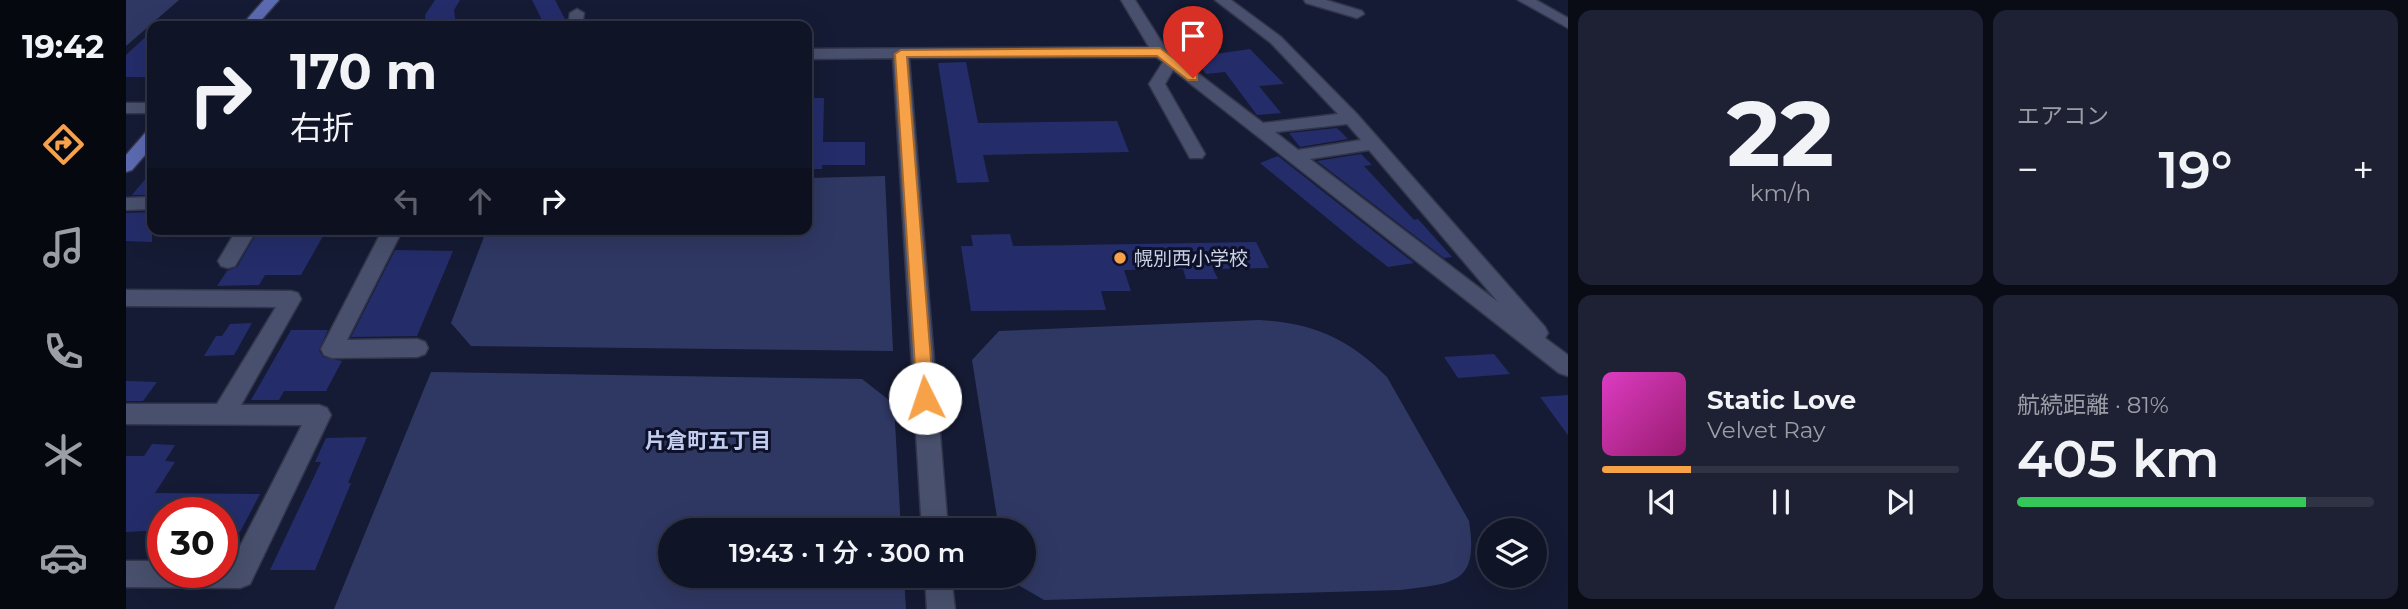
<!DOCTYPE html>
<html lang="ja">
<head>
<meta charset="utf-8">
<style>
	body { margin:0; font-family:Montserrat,"Noto Sans JP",sans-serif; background:#1e2133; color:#f1f3f6; height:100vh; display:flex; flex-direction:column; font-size:26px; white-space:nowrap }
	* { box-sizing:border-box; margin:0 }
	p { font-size:23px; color:#9c9ea7 }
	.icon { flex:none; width:38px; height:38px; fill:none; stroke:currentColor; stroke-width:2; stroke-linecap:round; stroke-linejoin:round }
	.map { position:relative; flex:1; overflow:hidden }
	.side { display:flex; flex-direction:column; gap:10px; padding:10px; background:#090b15; width:840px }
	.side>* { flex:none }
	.top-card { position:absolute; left:21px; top:21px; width:665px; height:214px; border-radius:14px; box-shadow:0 7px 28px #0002,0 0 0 2px #303344; background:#101427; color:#f1f3f6; overflow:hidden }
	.controls { position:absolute; left:1351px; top:518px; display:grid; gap:14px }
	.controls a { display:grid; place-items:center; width:70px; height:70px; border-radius:50%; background:#101427; box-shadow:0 7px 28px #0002,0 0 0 2px #303344; font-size:35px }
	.speed { position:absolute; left:21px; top:497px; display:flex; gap:14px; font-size:35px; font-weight:700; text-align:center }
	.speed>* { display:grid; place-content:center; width:91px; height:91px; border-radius:50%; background:#101427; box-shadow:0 7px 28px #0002,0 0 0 2px #303344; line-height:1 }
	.speed .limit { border:10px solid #d22; background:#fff; color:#111 }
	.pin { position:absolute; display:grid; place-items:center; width:60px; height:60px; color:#fff; margin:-72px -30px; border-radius:50% 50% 50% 0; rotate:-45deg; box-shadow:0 0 7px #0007 }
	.pin .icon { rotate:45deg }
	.me { position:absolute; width:77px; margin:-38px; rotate:356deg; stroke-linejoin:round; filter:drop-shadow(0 0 5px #0008) }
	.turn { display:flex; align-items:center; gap:24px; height:147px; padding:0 28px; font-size:32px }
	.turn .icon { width:91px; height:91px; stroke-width:2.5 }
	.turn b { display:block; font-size:49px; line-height:60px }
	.lanes { display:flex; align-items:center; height:66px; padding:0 28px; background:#0003; justify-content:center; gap:35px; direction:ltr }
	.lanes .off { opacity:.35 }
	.big { font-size:52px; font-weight:600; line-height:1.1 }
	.side .widget { flex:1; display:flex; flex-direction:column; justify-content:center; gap:10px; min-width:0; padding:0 24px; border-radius:14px; background:#1e2133 }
	.side .dial { align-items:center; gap:0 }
	.dial b { font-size:91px; line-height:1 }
	.song { display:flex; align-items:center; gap:21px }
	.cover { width:84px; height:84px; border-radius:10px; background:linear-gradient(135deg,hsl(310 70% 55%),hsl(320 70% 35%)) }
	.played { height:7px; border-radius:4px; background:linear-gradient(90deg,#f7a149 25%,#303344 25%) }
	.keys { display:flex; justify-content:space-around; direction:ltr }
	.heat { display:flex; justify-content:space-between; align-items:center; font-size:38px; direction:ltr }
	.charge { height:10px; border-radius:5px; background:linear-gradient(90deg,#34c759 81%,#303344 0) }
	.side .tiles { flex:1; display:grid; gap:10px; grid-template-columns:repeat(2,1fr) }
	.trip { position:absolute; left:532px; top:518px; width:378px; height:70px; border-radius:35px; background:#101427; box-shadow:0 7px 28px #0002,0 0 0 2px #303344; font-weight:600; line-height:70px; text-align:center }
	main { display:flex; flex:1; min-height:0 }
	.menu { display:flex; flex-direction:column; width:126px; justify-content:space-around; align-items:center; background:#060810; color:#9c9ea7 }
	.menu .icon { width:49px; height:49px }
	.menu .active { color:#f7a149 }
	.menu b { font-size:32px; color:#f1f3f6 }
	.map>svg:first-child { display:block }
</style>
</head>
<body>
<main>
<nav class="menu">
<b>19:42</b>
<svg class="icon active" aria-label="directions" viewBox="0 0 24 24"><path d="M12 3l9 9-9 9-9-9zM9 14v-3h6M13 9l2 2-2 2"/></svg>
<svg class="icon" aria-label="music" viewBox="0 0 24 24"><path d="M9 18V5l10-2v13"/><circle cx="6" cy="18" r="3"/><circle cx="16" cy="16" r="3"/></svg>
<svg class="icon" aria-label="phone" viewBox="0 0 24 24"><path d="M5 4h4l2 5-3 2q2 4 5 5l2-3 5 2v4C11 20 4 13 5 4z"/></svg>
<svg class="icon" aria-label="climate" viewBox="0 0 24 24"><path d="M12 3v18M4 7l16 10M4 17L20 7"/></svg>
<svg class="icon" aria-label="car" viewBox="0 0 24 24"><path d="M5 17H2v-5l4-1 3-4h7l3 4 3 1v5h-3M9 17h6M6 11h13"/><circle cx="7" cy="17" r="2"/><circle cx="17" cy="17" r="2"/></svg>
</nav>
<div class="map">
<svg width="1442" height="609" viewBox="0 0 1442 609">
	<rect width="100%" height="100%" fill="#151b34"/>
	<!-- green -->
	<g fill="#2f3863">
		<path d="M0,0H53L0,46Z"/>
		<path d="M759,176L767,351L345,346L325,323L361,229H681V178Z"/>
		<path d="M1133,320C1187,323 1222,338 1261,377L1343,521C1353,584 1329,583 1274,590L918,600L880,578L898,576V530H873L846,360L873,331Z"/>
		<path d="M305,372L736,379L768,404L775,530H544V576H778L780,609H208Z"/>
	</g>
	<!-- building -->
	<g fill="#242d6a">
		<path d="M309,0H334L328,10L330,26H300L299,15Z"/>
		<path d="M406,0H429L440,21V26H419Z"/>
		<path d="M26,31V77H0V55Z"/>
		<path d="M1124,49L1158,84L1133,86L1155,113L1131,115L1099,72L1080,74L1068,57Z"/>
		<path d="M840,62L852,123L991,121L1003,152L857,155L863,182L831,183L812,63Z"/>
		<path d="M681,98H698L697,142H739V165H696V169H681Z"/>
		<path d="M1211,128L1222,139L1174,147L1163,133Z"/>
		<path d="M1235,154L1246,165L1238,166L1288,220L1292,219L1326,257L1318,258L1191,161Z"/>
		<path d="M1152,156L1288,263L1262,267L1230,242L1134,163Z"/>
		<path d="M26,171V195H6Z"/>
		<path d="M26,212V242L0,241V213Z"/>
		<path d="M133,229H201L175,275H139L133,285L91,286L101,271L111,267Z"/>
		<path d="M884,234L887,246L1130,242L1143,268L1087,269L1092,279H1060L1057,269L998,270L1005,291H975L980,310L845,311L835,246H847L845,235Z"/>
		<path d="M269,250L327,251L291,336L225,337Z"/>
		<path d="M126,323L108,355L78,356L90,336H96L104,324Z"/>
		<path d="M165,330H202L193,350L197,357L216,361L200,391H158L153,400H125Z"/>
		<path d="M1368,354L1384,374L1332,378L1318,357Z"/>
		<path d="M0,381L31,382L17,401H0Z"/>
		<path d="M1442,395V435L1414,397Z"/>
		<path d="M241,437L222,483H225L189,570H144L195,462H189L200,438Z"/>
		<path d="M26,444L49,445L39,461L49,462L29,493L134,494L114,532H96V513H37V530L0,532V456H18Z"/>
	</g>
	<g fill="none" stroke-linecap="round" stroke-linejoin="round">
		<!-- minor casing -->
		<g stroke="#33364b" stroke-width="3">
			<g id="minor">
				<path d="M995,0H1009L1040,49L1137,123L1212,114L1145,43L1089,0H1105L1155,37L1231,114L1419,327L1422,333L1419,338L1442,355V376L1433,373L1047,70L1039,84L1079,154L1076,158H1064L1023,84L1037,62L1030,57L783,58L822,530H796L767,58L681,59V49L1023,47ZM1221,124L1235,140L1172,150L1149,132ZM1243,150L1372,302L1184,159Z"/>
				<path d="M1178,0H1200L1236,11L1238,14L1231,18L1180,3Z"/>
				<path d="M1392,0H1410L1442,18V28Z"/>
				<path d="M451,9L458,13L456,26H442L444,13Z"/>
				<rect x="0" y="103" width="26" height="10"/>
				<path d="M26,197V209L0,210V198Z"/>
				<path d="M111,229H131L109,266L102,268L95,266L92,261Z"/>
				<path d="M257,229H277L221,340L291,339L299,342L302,348L299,354L291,357L206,358L198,355L195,349Z"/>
				<path d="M0,290L165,291L172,293L175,299L115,405H193L201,408L205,415L124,584L114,588L0,587V561H37V572H96V562H106L176,425L0,424V404H91L150,307L0,306Z"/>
				<path d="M799,576H825L829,609H801Z"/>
			</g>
		</g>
		<!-- major casing -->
		<g stroke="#33364b" stroke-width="3">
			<g id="major">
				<path d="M138,0H153L130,26H115Z"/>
				<path d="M26,131V147L6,170L0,172V155L20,132Z"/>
			</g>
		</g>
		<!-- minor -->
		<use href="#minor" fill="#48506d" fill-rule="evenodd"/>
		<!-- major -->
		<use href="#major" fill="#5c6bb1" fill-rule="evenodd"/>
	</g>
	<!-- route -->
	<path fill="#f7a149" stroke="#a1692f" stroke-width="2" d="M1034,48L1071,75V80H1062L1031,56L781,57L808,398L806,403L799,405L793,403L791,398L769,54L775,50Z"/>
	<!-- markers -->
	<circle fill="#f7a149" stroke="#0d112a" stroke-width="2.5" cx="994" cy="258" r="7"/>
	<g text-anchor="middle" stroke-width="6" stroke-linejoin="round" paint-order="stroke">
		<!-- poi labels -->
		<g font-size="19" fill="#ccd1e3" stroke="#0d112a" text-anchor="start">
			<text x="1008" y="265">幌別西小学校</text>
		</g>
		<!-- neighbourhood labels -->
		<g font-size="21" font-weight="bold" fill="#c3cdef" stroke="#0d112a">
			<text x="582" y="448">片倉町五丁目</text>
		</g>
	</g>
</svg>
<div class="controls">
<a><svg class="icon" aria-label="layers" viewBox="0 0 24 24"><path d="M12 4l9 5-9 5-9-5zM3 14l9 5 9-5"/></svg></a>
</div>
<div class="speed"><div class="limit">30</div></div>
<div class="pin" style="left:1067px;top:78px;background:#d93025"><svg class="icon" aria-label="arrive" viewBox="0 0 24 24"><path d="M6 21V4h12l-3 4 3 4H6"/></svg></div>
<svg class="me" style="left:799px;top:398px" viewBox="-20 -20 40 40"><circle r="19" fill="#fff"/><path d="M0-13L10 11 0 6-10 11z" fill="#f7a149"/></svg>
<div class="trip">19:43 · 1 分 · 300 m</div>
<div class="top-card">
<div class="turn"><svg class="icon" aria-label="right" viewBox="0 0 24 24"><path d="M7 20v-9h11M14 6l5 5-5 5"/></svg><div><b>170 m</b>右折</div></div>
<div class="lanes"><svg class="icon off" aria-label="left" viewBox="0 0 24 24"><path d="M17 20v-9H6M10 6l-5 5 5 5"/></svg><svg class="icon off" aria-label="ahead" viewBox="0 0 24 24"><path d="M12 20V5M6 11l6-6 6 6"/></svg><svg class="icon" aria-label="right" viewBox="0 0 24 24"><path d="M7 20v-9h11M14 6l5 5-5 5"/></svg></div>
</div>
</div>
<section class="side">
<div class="tiles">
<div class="widget dial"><b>22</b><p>km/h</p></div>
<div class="widget"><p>エアコン</p>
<div class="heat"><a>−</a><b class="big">19°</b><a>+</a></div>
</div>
<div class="widget">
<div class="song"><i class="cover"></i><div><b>Static Love</b><p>Velvet Ray</p></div></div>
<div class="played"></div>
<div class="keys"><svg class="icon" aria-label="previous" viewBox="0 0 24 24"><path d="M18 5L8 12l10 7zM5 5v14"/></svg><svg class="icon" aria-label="pause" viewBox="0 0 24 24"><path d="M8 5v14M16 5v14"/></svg><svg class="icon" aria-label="next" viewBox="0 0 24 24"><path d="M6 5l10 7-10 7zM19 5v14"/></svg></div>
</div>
<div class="widget"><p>航続距離 · 81%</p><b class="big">405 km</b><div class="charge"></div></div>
</div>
</section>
</main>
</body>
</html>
